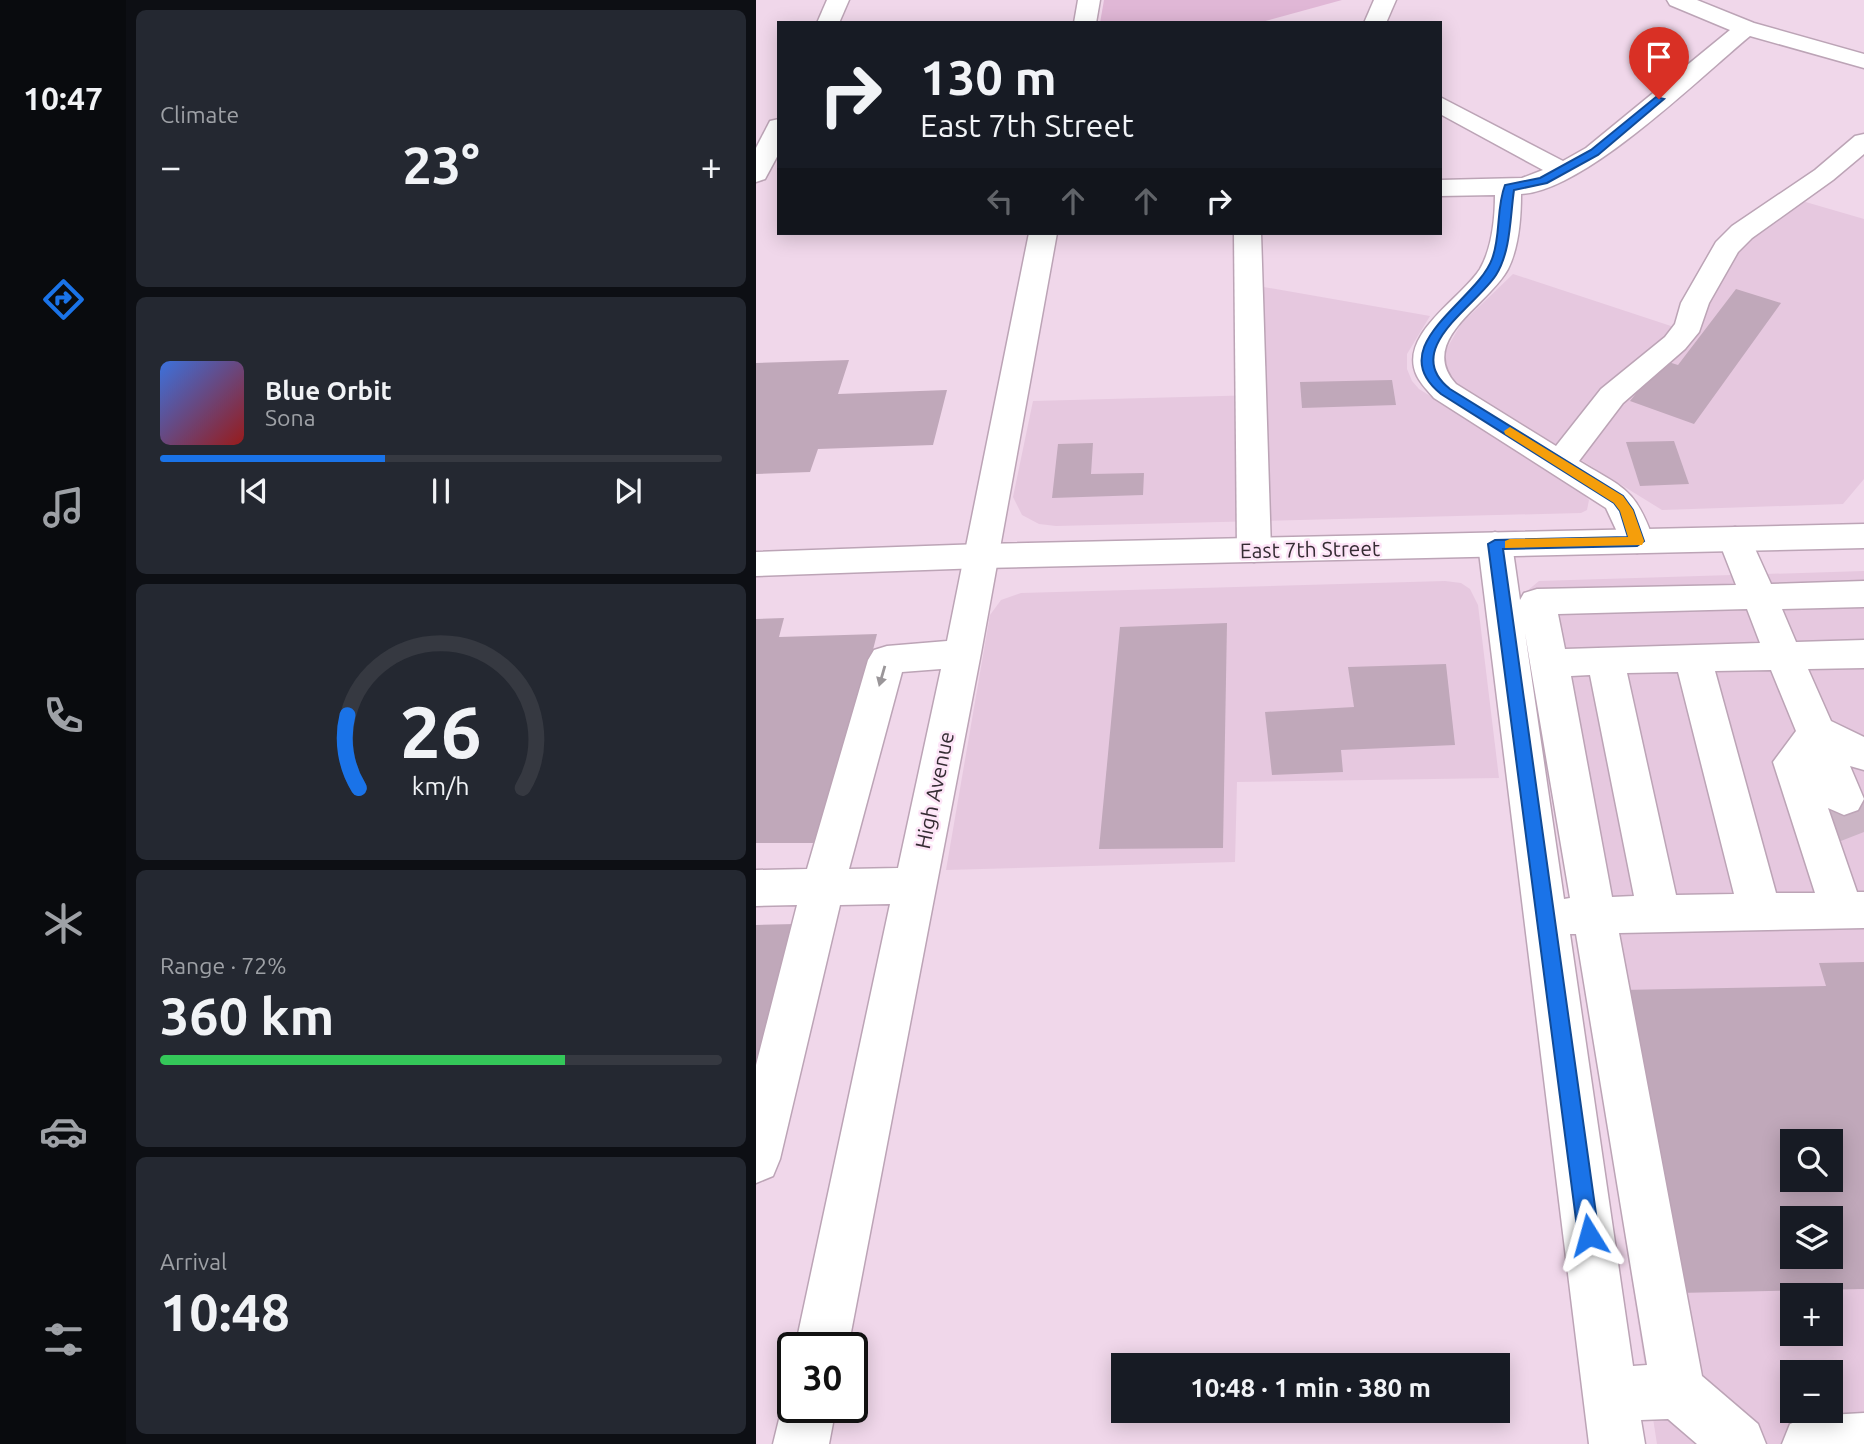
<!DOCTYPE html>
<meta charset="utf-8">
<style>
body{margin:0;font-family:Ubuntu,sans-serif;background:#242831;color:#f1f3f6;height:100vh;display:flex;flex-direction:column;font-size:26px;white-space:nowrap}
*{box-sizing:border-box;margin:0}
p{font-size:23px;color:#9ea1a6}
.icon{flex:none;width:38px;height:38px;fill:none;stroke:currentColor;stroke-width:2;stroke-linecap:round;stroke-linejoin:round}
.map{position:relative;flex:1;overflow:hidden}
.side{display:flex;flex-direction:column;gap:10px;padding:10px;background:#0d0f14;width:630px}
.side>*{flex:none}
.hud{position:absolute;left:21px;top:21px;width:665px;height:214px;border-radius:0px;box-shadow:0 4px 18px #0003;background:#171b24;color:#f1f3f6;overflow:hidden}
.controls{position:absolute;left:1024px;top:1129px;display:grid;gap:14px}
.controls a{display:grid;place-items:center;width:63px;height:63px;border-radius:0px;background:#171b24;box-shadow:0 4px 18px #0003;font-size:35px}
.speed{position:absolute;left:21px;top:1332px;display:flex;gap:14px;font-size:35px;font-weight:700;text-align:center}
.speed>*{display:grid;place-content:center;width:91px;height:91px;border-radius:50%;background:#171b24;box-shadow:0 4px 18px #0003;line-height:1}
.speed .limit{border:4px solid #111;border-radius:10px;background:#fff;color:#111}
.pin{position:absolute;display:grid;place-items:center;width:60px;height:60px;color:#fff;margin:-72px -30px;border-radius:50% 50% 50% 0;rotate:-45deg;box-shadow:0 0 7px #0007}
.pin .icon{rotate:45deg}
.me{position:absolute;width:77px;margin:-38px;rotate:352deg;stroke-linejoin:round;filter:drop-shadow(0 0 5px #0008)}
.turn{display:flex;align-items:center;gap:24px;height:147px;padding:0 28px;font-size:32px}
.turn .icon{width:91px;height:91px;stroke-width:2.5}
.turn b{display:block;font-size:49px;line-height:60px}
.lanes{display:flex;align-items:center;height:66px;padding:0 28px;background:#0003;justify-content:center;gap:35px;direction:ltr}
.lanes .off{opacity:.35}
.big{font-size:52px;font-weight:600;line-height:1.1}
.side .card{flex:1;display:flex;flex-direction:column;justify-content:center;gap:10px;min-width:0;padding:0 24px;border-radius:10px;background:#242831}
.side .dial{align-items:center;gap:0}
.dial svg{height:182px;overflow:visible;fill:none;stroke:#363941;stroke-width:7;stroke-linecap:round;text-anchor:middle}
.dial text{fill:#f1f3f6;stroke:none}
.song{display:flex;align-items:center;gap:21px}
.cover{width:84px;height:84px;border-radius:10px;background:linear-gradient(135deg,hsl(220 70% 55%),hsl(0 70% 35%))}
.played{height:7px;border-radius:4px;background:linear-gradient(90deg,#1a73e8 40%,#363941 40%)}
.keys{display:flex;justify-content:space-around;direction:ltr}
.heat{display:flex;justify-content:space-between;align-items:center;font-size:38px;direction:ltr}
.charge{height:10px;border-radius:5px;background:linear-gradient(90deg,#34c759 72%,#363941 0)}
.trip{position:absolute;left:355px;top:1353px;width:399px;height:70px;border-radius:0px;background:#171b24;box-shadow:0 4px 18px #0003;font-weight:600;line-height:70px;text-align:center}
main{display:flex;flex:1;min-height:0}
.tab-bar{display:flex;flex-direction:column;width:126px;justify-content:space-around;align-items:center;background:#090b0e;color:#9ea1a6}
.tab-bar .icon{width:49px;height:49px}
.tab-bar .current{color:#1a73e8}
.tab-bar b{font-size:32px;color:#f1f3f6}
.map>svg:first-child{display:block}
</style>
<main>
<nav class="tab-bar">
<b>10:47</b>
<svg class="icon current" aria-label="directions" viewBox="0 0 24 24"><path d="M12 3l9 9-9 9-9-9zM9 14v-3h6M13 9l2 2-2 2"/></svg>
<svg class="icon" aria-label="music" viewBox="0 0 24 24"><path d="M9 18V5l10-2v13"/><circle cx="6" cy="18" r="3"/><circle cx="16" cy="16" r="3"/></svg>
<svg class="icon" aria-label="phone" viewBox="0 0 24 24"><path d="M5 4h4l2 5-3 2q2 4 5 5l2-3 5 2v4C11 20 4 13 5 4z"/></svg>
<svg class="icon" aria-label="climate" viewBox="0 0 24 24"><path d="M12 3v18M4 7l16 10M4 17L20 7"/></svg>
<svg class="icon" aria-label="car" viewBox="0 0 24 24"><path d="M5 17H2v-5l4-1 3-4h7l3 4 3 1v5h-3M9 17h6M6 11h13"/><circle cx="7" cy="17" r="2"/><circle cx="17" cy="17" r="2"/></svg>
<svg class="icon" aria-label="filters" viewBox="0 0 24 24"><path d="M4 7h16M4 17h16"/><circle cx="9" cy="7" r="2"/><circle cx="15" cy="17" r="2"/></svg>
</nav>
<section class="side">
<div class="card"><p>Climate</p>
<div class="heat"><a>−</a><b class="big">23°</b><a>+</a></div>
</div>
<div class="card">
<div class="song"><i class="cover"></i><div><b>Blue Orbit</b><p>Sona</p></div></div>
<div class="played"></div>
<div class="keys"><svg class="icon" aria-label="previous" viewBox="0 0 24 24"><path d="M18 5L8 12l10 7zM5 5v14"/></svg><svg class="icon" aria-label="pause" viewBox="0 0 24 24"><path d="M8 5v14M16 5v14"/></svg><svg class="icon" aria-label="next" viewBox="0 0 24 24"><path d="M6 5l10 7-10 7zM19 5v14"/></svg></div>
</div>
<div class="card dial"><svg viewBox="0 0 100 80">
<path d="M14 69A42 42 0 1 1 86 69"/>
<path d="M14 69A42 42 0 0 1 9 37" stroke="#1a73e8"/>
<text x="50" y="56" font-size="32" font-weight="700">26</text>
<text x="50" y="72" font-size="11">km/h</text>
</svg></div>
<div class="card"><p>Range · 72%</p><b class="big">360 km</b><div class="charge"></div></div>
<div class="card"><p>Arrival</p><b class="big">10:48</b></div>
</section>
<div class="map">
<svg width="1108" height="1444" viewBox="0 0 1108 1444">
<rect width="100%" height="100%" fill="#f0d7ea"/>
<g fill="#e6c8df" fill-rule="evenodd">
<path d="M1029,196L1108,219V479L1087,504L906,510L689,376L687,355L705,324L757,274L921,328Z"/>
<path d="M502,286L674,316L651,354V369L656,381L663,389L823,489L833,500L831,510L825,513L300,526L283,524L266,515L257,497L277,401L503,395Z"/>
<path d="M1108,571V1444H901L770,601L771,591L783,581ZM1036,1141H1074V1180H1036ZM1036,1218H1074V1256H1036ZM1036,1295H1074V1334H1036ZM1036,1372H1074V1410H1036Z"/>
<path d="M689,581L705,583L714,589L722,605L743,778L481,782L479,862L190,870L234,615L245,600L265,593Z"/>
</g>
<path fill="#e0b7d6" d="M348,0H586L502,23H344Z"/>
<g fill="#c0a8ba" fill-rule="evenodd">
<path d="M980,289L1025,303L938,424L874,401L906,360L922,365Z"/>
<path d="M93,360L82,394L191,390L177,445L62,449L54,472L0,474V363Z"/>
<path d="M636,380L640,405L546,408L544,382Z"/>
<path d="M918,441L933,484L884,486L870,442Z"/>
<path d="M337,443L335,474L388,473L387,495L296,498L302,444Z"/>
<path d="M28,618L23,637L121,634L68,843H0V619Z"/>
<path d="M471,623L467,848L343,849L364,627Z"/>
<path d="M690,664L699,745L585,750L587,772L516,775L509,712L598,707L592,667Z"/>
<path d="M39,924L0,1071V925Z"/>
<path d="M1108,962V1289L922,1293L865,990L1070,986L1063,963ZM1036,1141H1074V1180H1036ZM1036,1218H1074V1256H1036Z"/>
</g>
<g fill="none" stroke-linecap="round" stroke-linejoin="round">
<path stroke="#cbb5c5" stroke-width="38" stroke-dasharray="38 19" stroke-linecap="butt" d="M1088,799L1108,850"/>
<defs>
<g id="minor">
<path d="M71,0H93L83,23H61Z"/>
<path d="M322,0H344L340,23H318Z"/>
<path d="M618,0H640L630,23H608Z"/>
<path d="M911,0H941L998,23L1108,54V68L994,36C943,78 829,191 765,194C765,218 763,247 752,269C733,305 660,340 700,384L800,446L845,389L909,337L919,324L925,303L960,242L976,226L1059,170L1099,136L1108,134V154L1077,180L996,238L982,252L953,303L943,332L929,349L867,403L823,461C869,489 879,488 898,541L893,549L881,553L869,549L850,508L678,398C672,391 665,384 661,376C641,335 705,299 724,269C736,248 739,218 739,195L684,196V180L766,178L787,170L684,114V97L807,161L830,148L974,30L914,5Z"/>
<path d="M23,119V153L9,179L0,182V148L14,121Z"/>
<path d="M273,233H301L225,653L92,1348H39L134,904L84,905L24,1159L17,1176L0,1183V1065L41,905L0,906V870L51,869L112,660L118,650L131,646L191,641ZM185,669L142,868L93,869L146,672Z"/>
<path d="M478,233H505L515,550L510,558L498,562L486,558L481,550Z"/>
<path d="M979,527L991,531L1015,584L1108,581V607L1026,609L1040,642L1108,640V668L1052,669L1075,721L1108,737V770L1094,766L1108,799L1102,810L1088,815L1072,808L1101,892H1108V928L863,933L946,1376L1002,1424L1010,1444H941L912,1419L885,1420L889,1444H833L722,544L727,536L739,532L751,536L756,544L764,600L768,593L781,589L980,585L962,539L967,531ZM991,609L1004,643L809,649L802,614ZM769,633L814,898L808,899ZM1015,670L1040,731L1017,762L1059,893H1020L959,671ZM922,672L978,894L920,895L871,673ZM834,675L878,896L856,897L815,676ZM814,934H820L891,1365L877,1366Z"/>
<path d="M37,1386V1407H80L73,1444H17L26,1407Z"/>
<path d="M1108,1413V1444H1026L1034,1424L1054,1416Z"/>
</g>
<path id="major" d="M1108,524V548L226,568L0,576V552L226,544Z"/>
</defs>
<use href="#minor" stroke="#bca4b6" stroke-width="3"/>
<use href="#major" stroke="#bca4b6" stroke-width="3"/>
<use href="#minor" fill="#fff" fill-rule="evenodd"/>
<use href="#major" fill="#fff" fill-rule="evenodd"/>
</g>
<defs><path id="oneway-solid" d="M-6-.8H1V-3.2L6.5 0L1 3.2V.8H-6Z" transform="scale(1.75)"/></defs>
<use fill="#9a9699" href="#oneway-solid" transform="translate(126 676) rotate(106)"/>
<path fill="#1a73e8" stroke="#114b97" stroke-width="2" d="M900,97L908,99L842,155L791,183L758,190C754,217 755,251 740,275C720,306 644,350 694,389L867,496L877,510L888,541L881,546L747,549L843,1235L840,1242L833,1245L825,1242L822,1235L732,544L739,540L872,537L864,511L858,503L685,394C625,346 721,301 736,259C745,236 740,208 749,185L784,178L835,150Z"/>
<path fill="#f59e0b" d="M754,427L867,496L877,510L888,541L886,545L749,548V541L754,539L872,537L864,511L858,503L749,434L748,431Z"/>
<g text-anchor="middle" dominant-baseline="central" stroke-width="5" stroke-linejoin="round" paint-order="stroke">
<g font-size="21" fill="#352c33" stroke="#fde4f7">
<text transform="translate(554 549) rotate(-1)">East 7th Street</text>
<text transform="translate(178 790) rotate(-78)">High Avenue</text>
</g>
</g>
</svg>
<div class="controls">
<a><svg class="icon" aria-label="search" viewBox="0 0 24 24"><circle cx="10" cy="10" r="6"/><path d="M15 15l6 6"/></svg></a>
<a><svg class="icon" aria-label="layers" viewBox="0 0 24 24"><path d="M12 4l9 5-9 5-9-5zM3 14l9 5 9-5"/></svg></a>
<a>+</a>
<a>−</a>
</div>
<div class="speed"><div class="limit">30</div></div>
<div class="pin" style="left:903px;top:99px;background:#d93025"><svg class="icon" aria-label="arrive" viewBox="0 0 24 24"><path d="M6 21V4h12l-3 4 3 4H6"/></svg></div>
<svg class="me" style="left:833px;top:1235px" viewBox="-20 -20 40 40"><path d="M0-17L14 15 0 8-14 15z" fill="#1a73e8" stroke="#fff" stroke-width="4"/></svg>
<div class="trip">10:48 · 1 min · 380 m</div>
<div class="hud">
<div class="turn"><svg class="icon" aria-label="right" viewBox="0 0 24 24"><path d="M7 20v-9h11M14 6l5 5-5 5"/></svg><div><b>130 m</b>East 7th Street</div></div>
<div class="lanes"><svg class="icon off" aria-label="left" viewBox="0 0 24 24"><path d="M17 20v-9H6M10 6l-5 5 5 5"/></svg><svg class="icon off" aria-label="ahead" viewBox="0 0 24 24"><path d="M12 20V5M6 11l6-6 6 6"/></svg><svg class="icon off" aria-label="ahead" viewBox="0 0 24 24"><path d="M12 20V5M6 11l6-6 6 6"/></svg><svg class="icon" aria-label="right" viewBox="0 0 24 24"><path d="M7 20v-9h11M14 6l5 5-5 5"/></svg></div>
</div>
</div>
</main>
